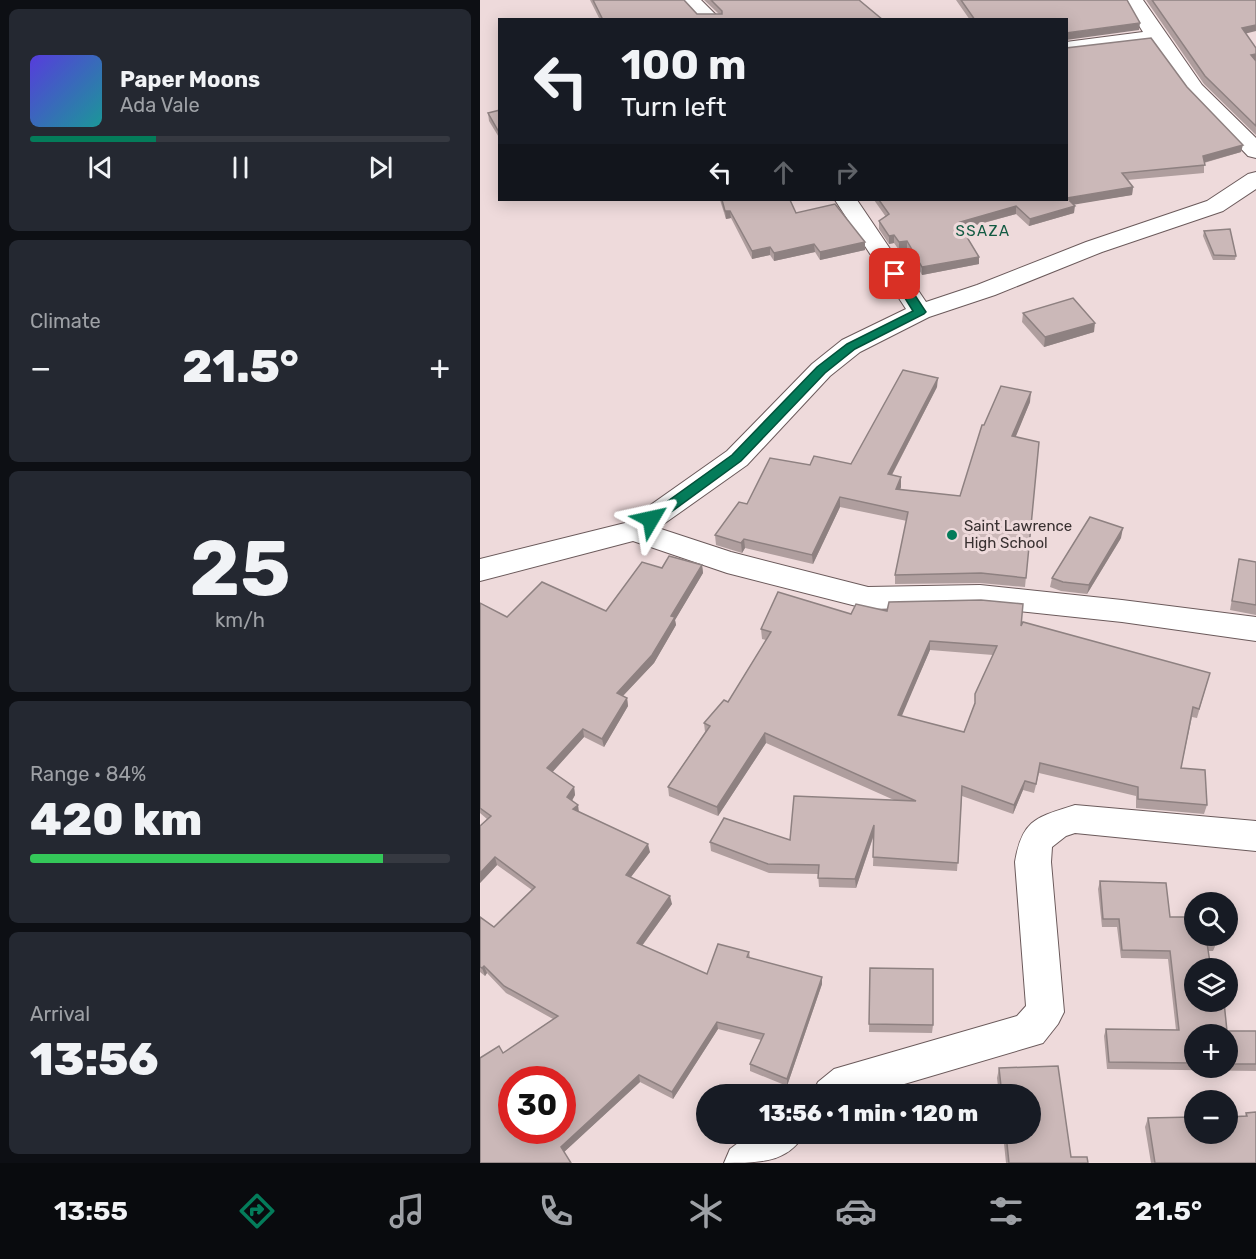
<!DOCTYPE html>
<meta charset="utf-8">
<style>
body{margin:0;font-family:Rubik,sans-serif;background:#242831;color:#f1f3f6;height:100vh;display:flex;flex-direction:column;font-size:22px;white-space:nowrap}
*{box-sizing:border-box;margin:0}
p{font-size:20px;color:#9ea1a6}
.icon{flex:none;width:33px;height:33px;fill:none;stroke:currentColor;stroke-width:2;stroke-linecap:round;stroke-linejoin:round}
.map{position:relative;flex:1;overflow:hidden}
.drawer{display:flex;flex-direction:column;gap:9px;padding:9px;background:#0d0f14;width:480px}
.drawer>*{flex:none}
.guide{position:absolute;left:18px;top:18px;width:570px;height:183px;border-radius:0px;box-shadow:0 3px 15px #0003;background:#171b24;color:#f1f3f6;overflow:hidden}
.controls{position:absolute;left:704px;top:892px;display:grid;gap:12px}
.controls a{display:grid;place-items:center;width:54px;height:54px;border-radius:50%;background:#171b24;box-shadow:0 3px 15px #0003;font-size:30px}
.speed{position:absolute;left:18px;top:1066px;display:flex;gap:12px;font-size:30px;font-weight:700;text-align:center}
.speed>*{display:grid;place-content:center;width:78px;height:78px;border-radius:50%;background:#171b24;box-shadow:0 3px 15px #0003;line-height:1}
.speed .limit{border:9px solid #d22;background:#fff;color:#111}
.pin{position:absolute;display:grid;place-items:center;width:51px;height:51px;color:#fff;margin:-26px;border-radius:12px;box-shadow:0 3px 9px #0006}
.me{position:absolute;width:66px;margin:-33px;rotate:54deg;stroke-linejoin:round;filter:drop-shadow(0 0 4px #0008)}
.turn{display:flex;align-items:center;gap:21px;height:126px;padding:0 24px;font-size:27px}
.turn .icon{width:78px;height:78px;stroke-width:2.5}
.turn b{display:block;font-size:42px;line-height:51px}
.lanes{display:flex;align-items:center;height:57px;padding:0 24px;background:#0003;justify-content:center;gap:30px;direction:ltr}
.lanes .off{opacity:.35}
.big{font-size:45px;font-weight:800;line-height:1.1}
.drawer .card{flex:1;display:flex;flex-direction:column;justify-content:center;gap:9px;min-width:0;padding:0 21px;border-radius:9px;background:#242831}
.drawer .dial{align-items:center;gap:0}
.dial b{font-size:78px;line-height:1}
.song{display:flex;align-items:center;gap:18px}
.cover{width:72px;height:72px;border-radius:9px;background:linear-gradient(135deg,hsl(250 70% 55%),hsl(180 70% 35%))}
.played{height:6px;border-radius:3px;background:linear-gradient(90deg,#047c5a 30%,#363941 30%)}
.keys{display:flex;justify-content:space-around;direction:ltr}
.heat{display:flex;justify-content:space-between;align-items:center;font-size:33px;direction:ltr}
.charge{height:9px;border-radius:4px;background:linear-gradient(90deg,#34c759 84%,#363941 0)}
.trip{position:absolute;left:216px;top:1084px;width:345px;height:60px;border-radius:30px;background:#171b24;box-shadow:0 3px 15px #0003;font-weight:800;line-height:60px;text-align:center}
.tab-bar{display:flex;height:96px;justify-content:space-around;align-items:center;background:#090b0e;color:#9ea1a6}
.tab-bar .icon{width:42px;height:42px}
.tab-bar .selected{color:#047c5a}
.tab-bar b{font-size:27px;color:#f1f3f6}
main{display:flex;flex:1;min-height:0}
.map>svg:first-child{display:block}
</style>
<main>
<section class="drawer">
<div class="card">
<div class="song"><i class="cover"></i><div><b>Paper Moons</b><p>Ada Vale</p></div></div>
<div class="played"></div>
<div class="keys"><svg class="icon" aria-label="previous" viewBox="0 0 24 24"><path d="M18 5L8 12l10 7zM5 5v14"/></svg><svg class="icon" aria-label="pause" viewBox="0 0 24 24"><path d="M8 5v14M16 5v14"/></svg><svg class="icon" aria-label="next" viewBox="0 0 24 24"><path d="M6 5l10 7-10 7zM19 5v14"/></svg></div>
</div>
<div class="card"><p>Climate</p>
<div class="heat"><a>−</a><b class="big">21.5°</b><a>+</a></div>
</div>
<div class="card dial"><b>25</b><p>km/h</p></div>
<div class="card"><p>Range · 84%</p><b class="big">420 km</b><div class="charge"></div></div>
<div class="card"><p>Arrival</p><b class="big">13:56</b></div>
</section>
<div class="map">
<svg width="776" height="1163" viewBox="0 0 776 1163">
<rect width="100%" height="100%" fill="#eedadb"/>
<g fill="none" stroke-linecap="round" stroke-linejoin="round">
<defs>
<g id="minor">
<path d="M200,0H221L241,20H219Z"/>
<path d="M643,0H663L722,85L776,138V158L768,156L708,93L671,43L586,54V42L663,32Z"/>
<path d="M776,172V189L743,211L622,252L515,295L449,317L380,352L350,376L267,465L178,528L251,552L388,587L500,585L642,600L776,617V641L642,622L500,607L388,609L247,573L153,541L0,581V559L145,523L247,451L332,364L362,340L426,309L355,200H377L446,302L497,285L606,242L727,201L768,174Z"/>
<path d="M595,805L776,821V851L595,833L586,836L572,847L571,862L584,1012L578,1024L563,1043L387,1095H332L338,1082L354,1069L537,1016L546,1006L535,862C542,819 557,817 595,805Z"/>
<path d="M270,1134H324C308,1163 278,1163 244,1163L250,1149Z"/>
</g>
</defs>
<use href="#minor" stroke="#6b5a5b" stroke-width="2"/>
<use href="#minor" fill="#fff" fill-rule="evenodd"/>
</g>
<g fill="#af9e9e" fill-rule="evenodd">
<path d="M110,0H204L217,14H239L224,0H379L403,20H120Z"/>
<path d="M476,0H647L659,30L586,20H490Z"/>
<path d="M666,0H776L766,34L776,48V135L724,84Z"/>
<path d="M707,87L761,152L724,163V173L647,180L653,187L652,195L593,204L594,213L549,226L536,214L486,228V235L499,257V264L442,275L427,248L419,250L414,243L409,244L399,229V221L406,217L394,200H586Z"/>
<path d="M20,110V139L9,121L8,113Z"/>
<path d="M240,200H310L316,213L385,250L340,260L335,252L294,261L290,255L272,259L251,218L246,219Z"/>
<path d="M724,231L756,256L755,260H733L723,236Z"/>
<path d="M543,313L614,332L564,347L542,322Z"/>
<path d="M457,387L412,475L421,487L420,490L480,496L504,425L550,402L535,437L559,442L545,587L500,583L415,584V575L427,521L360,507L333,564L265,548L262,553L236,545L235,535L267,504L330,465L371,464Z"/>
<path d="M641,538L607,594L581,591L570,587L572,578Z"/>
<path d="M759,559L776,562V615L750,610Z"/>
<path d="M222,565L223,573L195,620L196,625L174,663L143,696L147,698L148,706L124,747L104,737L72,772L94,787L95,795L92,801L99,812L170,852L151,877L192,904L162,946L227,974L269,952L270,958L342,984L307,1086L270,1071V1064L281,1040L238,1029L193,1099L160,1082L84,1152L23,1053L73,1019L26,993L7,973L5,976L0,972V917L14,927L52,890L17,865L0,883V826L7,819L0,813V603L27,617L126,611L182,568Z"/>
<path d="M407,611L541,626L730,673L717,718L712,717L701,768L727,805L724,814L656,808V796L559,773L554,793L543,790L533,814L482,796L477,871L393,866L394,835L376,888L339,887L338,874L289,873L231,851L230,842L310,840L414,800L286,743L238,816L189,796L188,787L225,732L224,723L248,702L286,640L282,639L281,629L371,614ZM450,650L513,655L484,732L421,716Z"/>
<path d="M620,881L690,917L736,944L733,951H728L714,969L747,1031H776V1071L627,1069L624,1036L626,1029L696,1030L688,959L641,958L637,927H622L618,889ZM714,1035H747V1068H714Z"/>
<path d="M390,968L453,1025L452,1033L389,1032Z"/>
<path d="M578,1066L591,1157H607L608,1163H526L523,1134H550V1095H519L517,1078L519,1068Z"/>
<path d="M766,1113L776,1163H671L665,1127L668,1118L765,1117Z"/>
</g>
<g fill="#8e8181">
<path d="M660,23L659,30L586,40V33Z"/>
<path d="M776,25V31L760,35L762,28Z"/>
<path d="M776,54V61L771,55Z"/>
<path d="M763,145L761,152L722,163L723,156Z"/>
<path d="M653,187L652,195L586,206L587,198Z"/>
<path d="M536,206V214L480,229V222Z"/>
<path d="M595,206L594,213L549,226L550,219Z"/>
<path d="M245,211H250L251,218L246,219Z"/>
<path d="M414,235V243L409,244V236Z"/>
<path d="M427,241V248L419,250V242Z"/>
<path d="M385,242V250L340,260V252Z"/>
<path d="M334,244L335,252L294,261V253Z"/>
<path d="M290,247V255L272,259V251Z"/>
<path d="M499,257V264L442,275V267Z"/>
<path d="M615,323L614,332L564,347L565,337Z"/>
<path d="M458,378L457,387L407,484L408,474Z"/>
<path d="M551,392L550,402L532,446V436Z"/>
<path d="M421,477V487L416,499V489Z"/>
<path d="M360,497V507L333,564L332,555Z"/>
<path d="M643,528L641,538L607,594L609,585Z"/>
<path d="M264,539L265,548L262,553L261,543Z"/>
<path d="M222,565L223,573L195,620L196,625L174,663L138,701L137,693L191,616Z"/>
<path d="M450,641V650L418,725V715Z"/>
<path d="M147,698L148,706L124,747L122,739Z"/>
<path d="M103,729L104,737L69,776L67,768Z"/>
<path d="M285,733L286,743L238,816L237,807Z"/>
<path d="M545,781L543,790L533,814L534,805Z"/>
<path d="M94,787L95,795L89,805L87,797Z"/>
<path d="M98,805L99,812L93,809Z"/>
<path d="M394,825V834L376,888L375,879Z"/>
<path d="M168,844L170,852L147,882L146,875Z"/>
<path d="M15,857L17,865L0,883V873Z"/>
<path d="M190,896L192,904L158,951L157,943Z"/>
<path d="M4,966L7,973L5,976L2,968Z"/>
<path d="M342,977V984L307,1086V1079Z"/>
<path d="M237,1022L238,1029L193,1099L192,1092Z"/>
<path d="M159,1075L160,1082L83,1153L81,1147Z"/>
</g>
<g fill="#cbb8b8" stroke="#8e8181" stroke-width="1.5" fill-rule="evenodd">
<path d="M113,0H204L217,14H242V11L231,0H379L403,20H123Z"/>
<path d="M481,0H647L660,23L586,33V20H495Z"/>
<path d="M672,0H776V25L762,28L776,48V54L771,55L776,61V126L725,76Z"/>
<path d="M671,38L707,87L763,145L723,156L725,165L642,173L653,187L587,198L595,206L550,219L536,206L480,222L486,228L482,229L499,257L442,267L427,241L419,242L414,235L409,236L399,221L409,214L399,200H586V48Z"/>
<path d="M20,110V134L8,113Z"/>
<path d="M242,200H310L316,213L355,204L385,242L340,252L334,244L294,253L290,247L272,251L250,211H245Z"/>
<path d="M750,229L756,256L734,255L724,231Z"/>
<path d="M593,298L615,323L565,337L543,313Z"/>
<path d="M423,370L458,378L408,474L421,477L416,489L480,496L502,425H504L521,386L551,392L532,436L559,442L546,578L501,573L415,575L428,512L360,497L332,555L264,539L261,543L235,535L259,502L267,504L290,458L330,465L334,456L371,464Z"/>
<path d="M610,517L643,528L609,585L583,582L572,578Z"/>
<path d="M189,556L222,565L191,616L195,617L172,655L137,693L147,698L122,739L103,729L67,768L94,787L87,797L98,805L93,809L168,844L146,875L190,896L157,943L227,974L238,944L269,952L267,957L342,977L307,1079L270,1064L284,1034L237,1022L192,1092L159,1075L81,1147L91,1163H0V1058L19,1046L23,1053L78,1016L24,986L4,966L2,968L0,967V917L14,927L55,887L15,857L0,873V826L11,816L0,808V603L27,617L62,582L126,611L162,562L182,568ZM32,1080H82V1131H32Z"/>
<path d="M759,559L776,562V605L752,601Z"/>
<path d="M298,592L371,614L376,604L407,611L409,602L501,600L543,604L541,626L543,622L730,673L719,709L713,707L701,768L725,770L727,805L658,799V787L560,763L556,784L545,781L534,805L482,786L478,863L393,857L394,825L375,879L338,878L339,865L288,864L230,842L244,818L310,840L314,796L436,801L285,733L237,807L188,787L230,726L224,723L244,700L248,702L291,632L281,629ZM450,641L517,646L495,694V703L484,732L418,715Z"/>
<path d="M620,881L686,883L690,917H714V936H735L736,944L727,943L731,969H714V1002H744L747,1031H776V1064H747V1035H714V1063L629,1062L626,1029L699,1030L690,951L642,950L639,919H623Z"/>
<path d="M390,968L453,969V1025L389,1024Z"/>
<path d="M578,1066L591,1157H607L608,1163H529L526,1134H550V1095H522L519,1068Z"/>
<path d="M776,1112V1163H675L668,1118L714,1117V1134H747V1117L767,1116L766,1113Z"/>
</g>
<path fill="#047c5a" stroke="#03513a" stroke-width="1.5" d="M415,271L421,274L446,312L444,314L375,349L345,373L261,461L176,523H167L165,519L167,516L252,455L337,367L367,344L433,311L410,274Z"/>
<circle fill="#047c5a" stroke="#eedadb" stroke-width="2" cx="472" cy="535" r="6"/>
<g text-anchor="middle" dominant-baseline="central" stroke-width="6" stroke-linejoin="round" paint-order="stroke">
<g font-size="15" letter-spacing="1.5" fill="#125a42" stroke="#eedadb">
<text x="503" y="231">SSAZA</text>
</g>
<g font-size="15" fill="#383030" stroke="#eedadb" text-anchor="start">
<text x="484" y="526">Saint Lawrence<tspan x="484" dy="17">High School</tspan></text>
</g>
</g>
</svg>
<div class="controls">
<a><svg class="icon" aria-label="search" viewBox="0 0 24 24"><circle cx="10" cy="10" r="6"/><path d="M15 15l6 6"/></svg></a>
<a><svg class="icon" aria-label="layers" viewBox="0 0 24 24"><path d="M12 4l9 5-9 5-9-5zM3 14l9 5 9-5"/></svg></a>
<a>+</a>
<a>−</a>
</div>
<div class="speed"><div class="limit">30</div></div>
<div class="pin" style="left:415px;top:274px;background:#d93025"><svg class="icon" aria-label="arrive" viewBox="0 0 24 24"><path d="M6 21V4h12l-3 4 3 4H6"/></svg></div>
<svg class="me" style="left:171px;top:519px" viewBox="-20 -20 40 40"><path d="M0-17L14 15 0 8-14 15z" fill="#047c5a" stroke="#fff" stroke-width="4"/></svg>
<div class="trip">13:56 · 1 min · 120 m</div>
<div class="guide">
<div class="turn"><svg class="icon" aria-label="left" viewBox="0 0 24 24"><path d="M17 20v-9H6M10 6l-5 5 5 5"/></svg><div><b>100 m</b>Turn left</div></div>
<div class="lanes"><svg class="icon" aria-label="left" viewBox="0 0 24 24"><path d="M17 20v-9H6M10 6l-5 5 5 5"/></svg><svg class="icon off" aria-label="ahead" viewBox="0 0 24 24"><path d="M12 20V5M6 11l6-6 6 6"/></svg><svg class="icon off" aria-label="right" viewBox="0 0 24 24"><path d="M7 20v-9h11M14 6l5 5-5 5"/></svg></div>
</div>
</div>
</main>
<nav class="tab-bar">
<b>13:55</b>
<svg class="icon selected" aria-label="directions" viewBox="0 0 24 24"><path d="M12 3l9 9-9 9-9-9zM9 14v-3h6M13 9l2 2-2 2"/></svg>
<svg class="icon" aria-label="music" viewBox="0 0 24 24"><path d="M9 18V5l10-2v13"/><circle cx="6" cy="18" r="3"/><circle cx="16" cy="16" r="3"/></svg>
<svg class="icon" aria-label="phone" viewBox="0 0 24 24"><path d="M5 4h4l2 5-3 2q2 4 5 5l2-3 5 2v4C11 20 4 13 5 4z"/></svg>
<svg class="icon" aria-label="climate" viewBox="0 0 24 24"><path d="M12 3v18M4 7l16 10M4 17L20 7"/></svg>
<svg class="icon" aria-label="car" viewBox="0 0 24 24"><path d="M5 17H2v-5l4-1 3-4h7l3 4 3 1v5h-3M9 17h6M6 11h13"/><circle cx="7" cy="17" r="2"/><circle cx="17" cy="17" r="2"/></svg>
<svg class="icon" aria-label="filters" viewBox="0 0 24 24"><path d="M4 7h16M4 17h16"/><circle cx="9" cy="7" r="2"/><circle cx="15" cy="17" r="2"/></svg>
<b>21.5°</b>
</nav>
